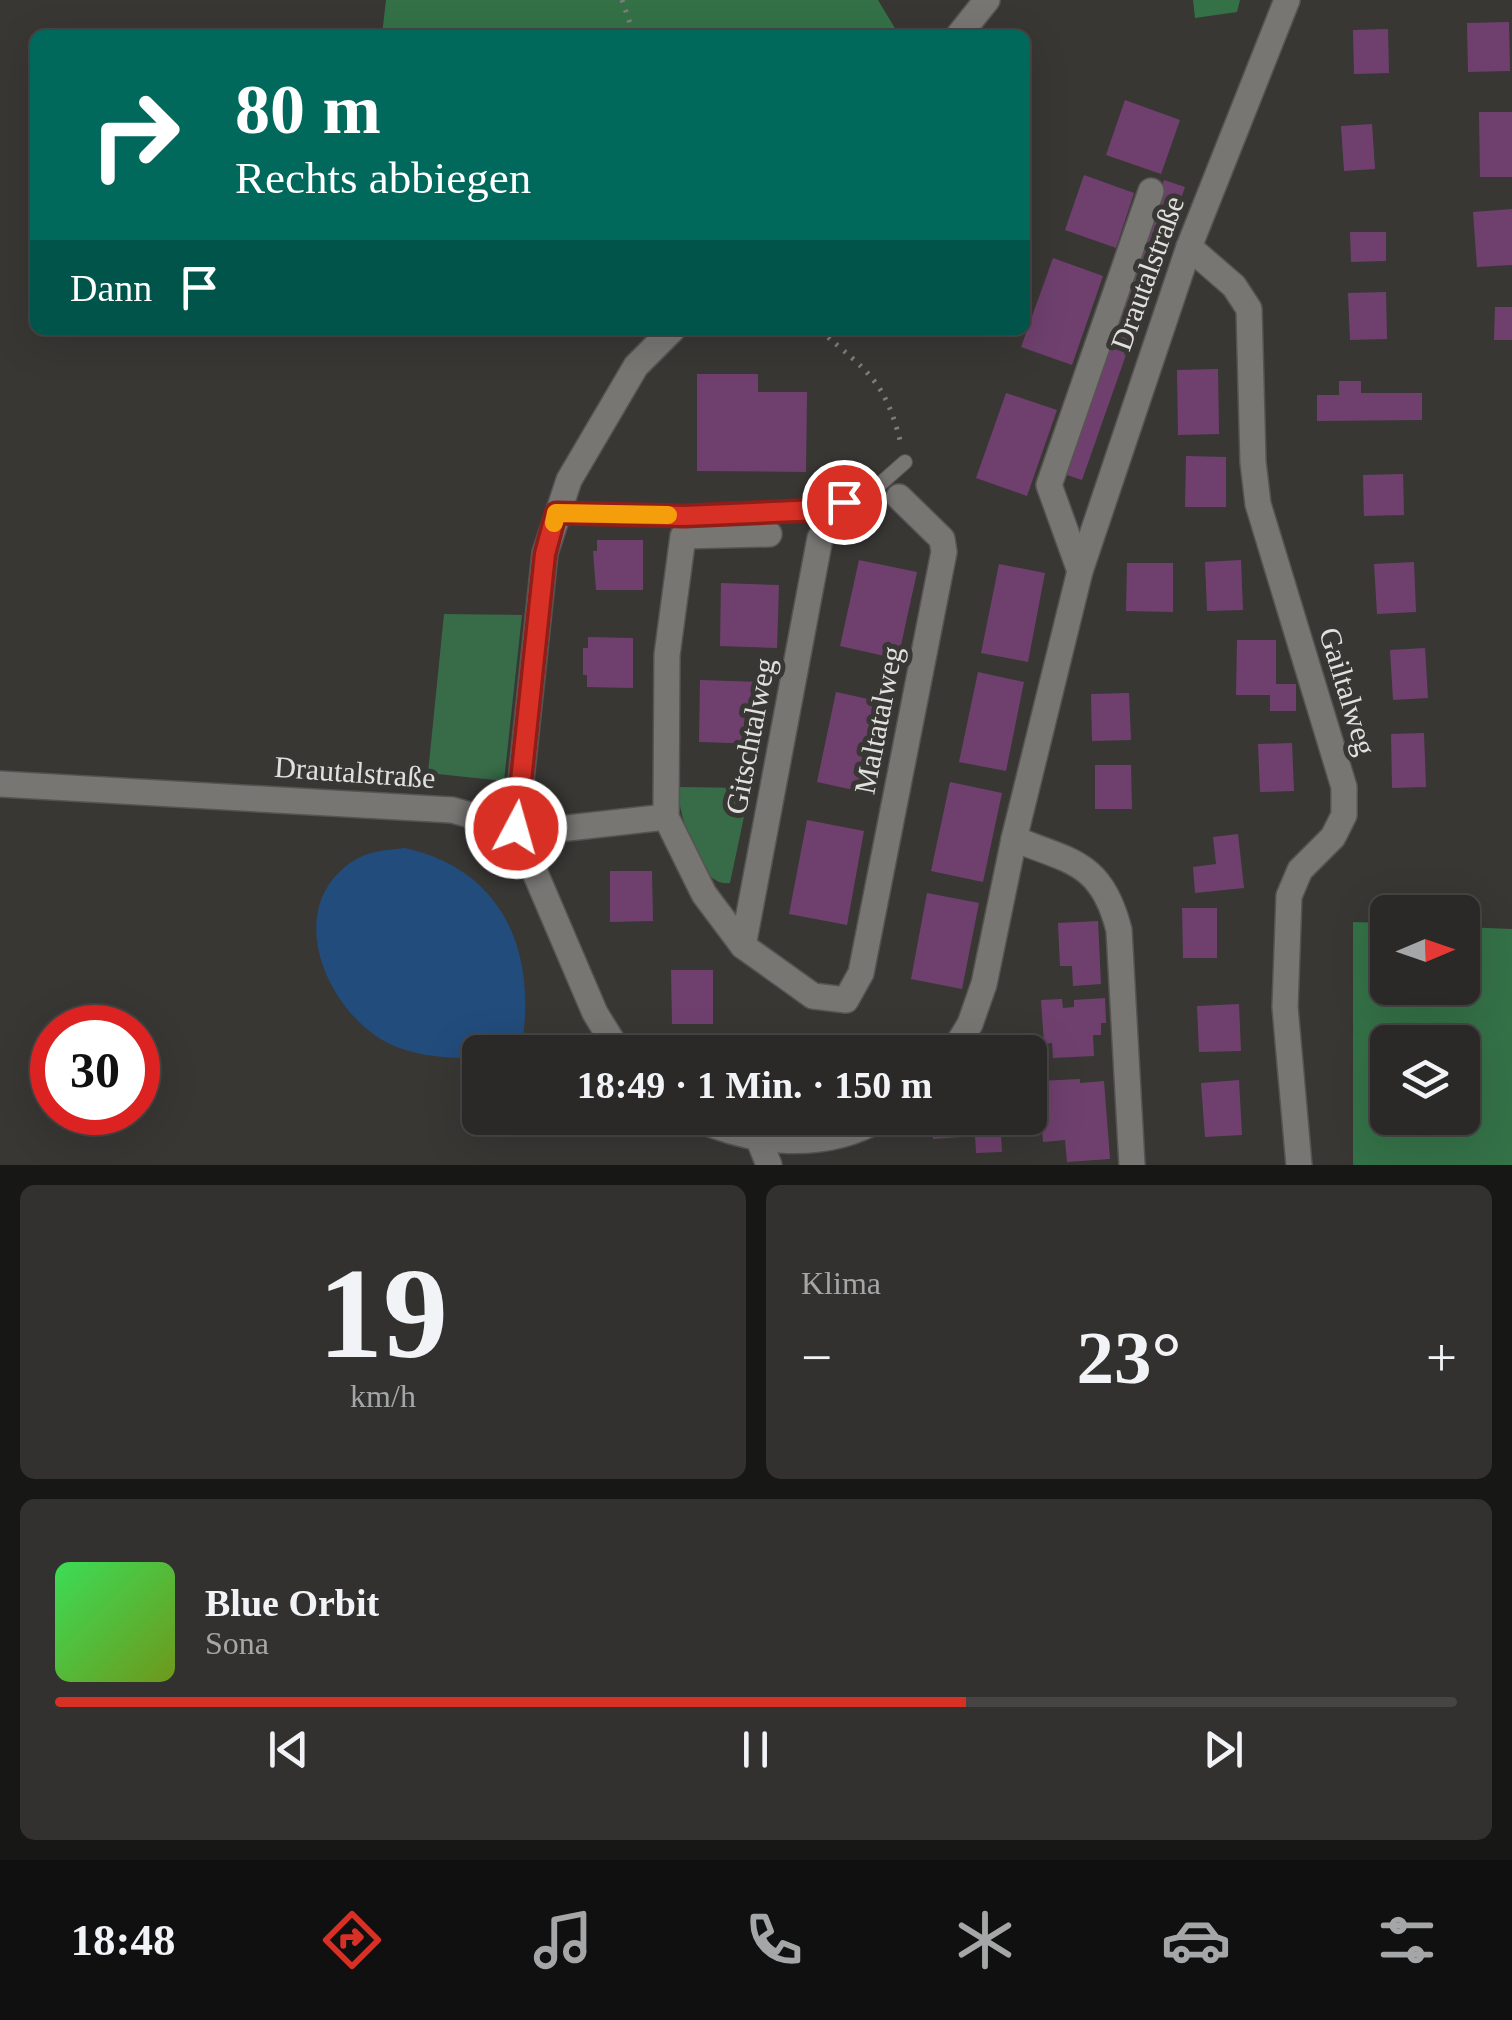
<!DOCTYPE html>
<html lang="de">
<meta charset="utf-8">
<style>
body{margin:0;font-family:"Times New Roman",serif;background:#32312f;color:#f1f3f6;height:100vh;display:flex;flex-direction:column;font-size:38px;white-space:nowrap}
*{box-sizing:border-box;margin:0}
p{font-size:32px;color:#a5a6a7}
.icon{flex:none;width:55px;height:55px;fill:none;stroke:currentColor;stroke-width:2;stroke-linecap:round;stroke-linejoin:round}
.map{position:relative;height:1165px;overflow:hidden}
.drawer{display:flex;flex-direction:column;gap:20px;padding:20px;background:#171715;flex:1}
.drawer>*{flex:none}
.guide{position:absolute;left:30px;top:30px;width:1000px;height:305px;border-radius:15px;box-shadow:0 10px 40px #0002,0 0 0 2px #464544;background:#00695c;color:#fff;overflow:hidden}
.needle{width:65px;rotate:88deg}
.buttons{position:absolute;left:1370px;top:895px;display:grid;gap:20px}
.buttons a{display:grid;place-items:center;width:110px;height:110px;border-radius:15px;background:#2a2927;box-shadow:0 10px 40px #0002,0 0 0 2px #464544;font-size:50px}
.speed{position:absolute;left:30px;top:1005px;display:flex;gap:20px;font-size:50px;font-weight:700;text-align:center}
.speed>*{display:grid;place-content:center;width:130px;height:130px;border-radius:50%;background:#2a2927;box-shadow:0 10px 40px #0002,0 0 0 2px #464544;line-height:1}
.speed .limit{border:15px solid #d22;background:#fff;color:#111}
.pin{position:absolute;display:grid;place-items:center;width:85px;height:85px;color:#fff;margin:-42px;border:5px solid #fff;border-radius:50%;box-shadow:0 2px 10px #0007}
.me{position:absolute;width:110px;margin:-55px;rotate:6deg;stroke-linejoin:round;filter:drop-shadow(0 0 8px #0008)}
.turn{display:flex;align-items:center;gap:35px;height:210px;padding:0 40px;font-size:45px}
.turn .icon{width:130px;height:130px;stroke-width:2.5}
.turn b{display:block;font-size:70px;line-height:85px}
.then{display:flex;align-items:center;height:95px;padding:0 40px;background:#0003;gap:20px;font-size:38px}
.big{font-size:75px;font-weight:800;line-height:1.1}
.drawer .tile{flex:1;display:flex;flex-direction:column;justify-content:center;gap:15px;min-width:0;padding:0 35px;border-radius:15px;background:#32312f}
.drawer .dial{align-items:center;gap:0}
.dial b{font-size:130px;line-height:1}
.song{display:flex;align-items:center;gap:30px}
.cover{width:120px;height:120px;border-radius:15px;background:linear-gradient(135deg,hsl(130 70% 55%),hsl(80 70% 35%))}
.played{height:10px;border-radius:5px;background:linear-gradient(90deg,#d93025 65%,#464544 65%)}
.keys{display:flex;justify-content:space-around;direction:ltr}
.heat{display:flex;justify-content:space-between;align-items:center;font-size:55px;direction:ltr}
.drawer .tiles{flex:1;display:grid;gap:20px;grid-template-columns:1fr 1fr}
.tile:last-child{grid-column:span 2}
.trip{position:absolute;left:462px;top:1035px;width:585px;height:100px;border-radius:15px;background:#2a2927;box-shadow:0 10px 40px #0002,0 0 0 2px #464544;font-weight:800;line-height:100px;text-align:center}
.tab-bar{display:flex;height:160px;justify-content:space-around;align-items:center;background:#111010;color:#a5a6a7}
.tab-bar .icon{width:70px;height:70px}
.tab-bar .on{color:#d93025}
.tab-bar b{font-size:45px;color:#f1f3f6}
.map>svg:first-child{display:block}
</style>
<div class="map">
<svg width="1512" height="1165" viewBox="0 0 1512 1165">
<rect width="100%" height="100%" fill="#383734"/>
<g fill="#386b47">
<path d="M444,614L522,615L504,781L428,773Z"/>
<path d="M676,787L750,788L730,883C696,888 681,812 676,787Z"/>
</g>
<g fill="#347147" fill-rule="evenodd">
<path d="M386,0H878L899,35H382Z"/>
<path d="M1193,0H1240L1237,12L1195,18Z"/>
<path d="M1353,922L1387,923L1388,988H1462L1463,927L1512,929V1165H1353ZM1388,1042H1462V1118H1388Z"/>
</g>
<path fill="#224c7c" d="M405,848C500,869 535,946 523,1038L506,1052H480V1058C446,1059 405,1056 376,1036C321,998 286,905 353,861C368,851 387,850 405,848Z"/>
<g fill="#6f406e">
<path d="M1509,22L1510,71L1468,72L1467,23Z"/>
<path d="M1388,29L1389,73L1354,74L1353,30Z"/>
<path d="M1125,100L1180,120L1161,174L1106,155Z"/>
<path d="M1479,112H1512V177H1480Z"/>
<path d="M1372,124L1375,169L1344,171L1341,126Z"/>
<path d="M1084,175L1134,193L1116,248L1065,230Z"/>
<path d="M1164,180L1185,187L1082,480L1061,473Z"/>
<path d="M1512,209V265L1477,267L1473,212Z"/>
<path d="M1350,232H1386V261L1351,262Z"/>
<path d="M1053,258L1103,276L1072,365L1021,347Z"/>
<path d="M1386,292L1387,339L1350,340L1348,293Z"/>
<path d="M1495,307H1512V340H1494Z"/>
<path d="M1218,369L1219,434L1178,435L1177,370Z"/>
<path d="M697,374H758V392H807L806,472L697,471Z"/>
<path d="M1339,381H1361V393H1422V420L1317,421V395H1339Z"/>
<path d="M1006,393L1057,410L1027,496L976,478Z"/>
<path d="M1186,456L1226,457V507H1185Z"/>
<path d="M1403,474L1404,515L1364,516L1363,475Z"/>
<path d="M597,540H643V590H596L593,551H597Z"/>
<path d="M859,560L917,572L898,659L840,646Z"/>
<path d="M1241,560L1243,610L1207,611L1205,562Z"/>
<path d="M1414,562L1416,612L1377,614L1374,564Z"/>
<path d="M1127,563H1173V612L1126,611Z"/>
<path d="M999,564L1045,573L1028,662L981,653Z"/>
<path d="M721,583L779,585L777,648L720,646Z"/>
<path d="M588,637L633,638V688L587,687V675H583V648H588Z"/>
<path d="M1237,640H1276V684H1296V711H1270V695H1236Z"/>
<path d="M1425,648L1428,698L1393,700L1390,650Z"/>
<path d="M978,672L1024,682L1006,771L959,762Z"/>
<path d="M700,680L761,682L760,744L699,742Z"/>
<path d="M836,692L891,704L872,794L817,782Z"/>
<path d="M1129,693L1131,740L1092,741L1091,694Z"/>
<path d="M1424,733L1426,787L1392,788L1391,734Z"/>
<path d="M1292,743L1294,791L1260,792L1258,744Z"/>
<path d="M1095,765H1131L1132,809H1095Z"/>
<path d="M950,782L1002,793L983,882L931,871Z"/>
<path d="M807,820L864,831L847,925L789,914Z"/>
<path d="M1238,834L1244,888L1195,893L1193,867L1216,864L1213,837Z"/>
<path d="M610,871H652L653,921L610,922Z"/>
<path d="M927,893L979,903L962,989L911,979Z"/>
<path d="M1182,908H1217V958H1183Z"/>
<path d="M1098,921L1101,984L1073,986L1072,966H1060L1058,923Z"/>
<path d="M671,970H713V1024H672Z"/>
<path d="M1105,998L1106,1023H1101V1035H1093L1094,1056L1053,1058L1052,1043L1044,1044L1041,1000L1062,999L1063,1008L1074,1007V1000Z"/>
<path d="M1239,1004L1241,1051L1199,1052L1197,1006Z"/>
<path d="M801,1035V1052H760V1036Z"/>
<path d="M1080,1079V1083L1104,1081L1110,1159L1067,1162L1065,1140L1043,1142L1038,1081Z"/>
<path d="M1239,1080L1242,1135L1205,1137L1201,1083Z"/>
<path d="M932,1118H960L961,1137L933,1139Z"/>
<path d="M974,1118H1000L1002,1152L976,1153Z"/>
</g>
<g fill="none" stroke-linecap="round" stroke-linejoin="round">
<defs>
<path id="lane" d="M557,513L685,515L819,510L870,493L905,462"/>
<g id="street">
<path d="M959,35L987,0"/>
<path d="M1189,247L1234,286L1249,309L1253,462L1258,504L1344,787V815L1333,837L1300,870L1289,896L1285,1007L1299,1165"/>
<path d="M769,534L683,536L667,655L666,817L704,894L743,946L813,996L846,1000L861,973L944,552L942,539L899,497"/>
<path d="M1080,571L1049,485L1151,191"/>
<path d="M0,784L452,810L516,828L541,831L666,817"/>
<path d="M1014,839C1073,862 1102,863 1119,930L1132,1165"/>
<path d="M743,946L820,538"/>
<path d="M619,1052L595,1013L516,828L545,553L569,480L636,366L672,330"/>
<path d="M953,1052L970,1024L984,984L1014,839L1080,571L1189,247L1287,0"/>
<path d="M696,1118C753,1144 824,1152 881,1118"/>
<path d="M759,1140L769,1165"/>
</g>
</defs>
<use href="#lane" stroke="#555452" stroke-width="16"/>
<use href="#street" stroke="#555452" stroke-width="28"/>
<g stroke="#7c7c79" stroke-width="5" stroke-dasharray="2.5 8" stroke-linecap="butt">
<path d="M622,0L634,35"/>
<path d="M820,330C867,372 885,379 901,444"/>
</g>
<use href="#lane" stroke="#777673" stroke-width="14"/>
<use href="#street" stroke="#777673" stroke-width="25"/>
</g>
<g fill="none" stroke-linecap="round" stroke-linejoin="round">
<defs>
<path id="route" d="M516,828L545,554L556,513L685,516L819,510L844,502"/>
</defs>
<use href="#route" stroke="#8d1f18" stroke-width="25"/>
<use href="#route" stroke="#d93025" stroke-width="18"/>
<path stroke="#f59e0b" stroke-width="18" d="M554,523L556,513L668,515"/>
</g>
<g text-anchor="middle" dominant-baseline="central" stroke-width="10" stroke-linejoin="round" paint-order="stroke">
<g font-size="30" fill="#e0e0de" stroke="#383734">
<text transform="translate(1147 273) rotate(-70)">Drautalstraße</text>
<text transform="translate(1348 691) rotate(73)">Gailtalweg</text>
<text transform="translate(878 720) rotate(-79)">Maltatalweg</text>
<text transform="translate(750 736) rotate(-79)">Gitschtalweg</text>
<text transform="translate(355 772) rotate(4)">Drautalstraße</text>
</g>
</g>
</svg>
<div class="buttons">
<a><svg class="needle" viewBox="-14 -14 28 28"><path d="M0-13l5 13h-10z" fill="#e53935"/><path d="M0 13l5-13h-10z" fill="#a5a6a7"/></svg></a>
<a><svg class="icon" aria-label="layers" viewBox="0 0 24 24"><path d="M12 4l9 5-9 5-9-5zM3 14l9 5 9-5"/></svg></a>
</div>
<div class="speed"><div class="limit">30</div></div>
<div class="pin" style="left:844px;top:502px;background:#d93025"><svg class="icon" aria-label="arrive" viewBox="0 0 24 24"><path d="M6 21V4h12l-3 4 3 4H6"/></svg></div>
<svg class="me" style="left:516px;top:828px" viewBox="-20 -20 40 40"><circle r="17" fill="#d93025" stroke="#fff" stroke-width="3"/><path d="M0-11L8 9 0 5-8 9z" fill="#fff"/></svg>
<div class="trip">18:49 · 1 Min. · 150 m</div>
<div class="guide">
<div class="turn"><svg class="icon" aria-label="right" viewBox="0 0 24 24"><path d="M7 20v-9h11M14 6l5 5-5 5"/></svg><div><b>80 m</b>Rechts abbiegen</div></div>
<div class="then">Dann<svg class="icon" aria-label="arrive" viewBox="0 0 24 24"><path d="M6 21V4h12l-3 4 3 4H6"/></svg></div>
</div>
</div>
<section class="drawer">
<div class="tiles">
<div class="tile dial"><b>19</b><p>km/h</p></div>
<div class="tile"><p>Klima</p>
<div class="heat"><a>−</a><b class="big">23°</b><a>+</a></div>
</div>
<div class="tile">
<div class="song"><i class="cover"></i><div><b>Blue Orbit</b><p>Sona</p></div></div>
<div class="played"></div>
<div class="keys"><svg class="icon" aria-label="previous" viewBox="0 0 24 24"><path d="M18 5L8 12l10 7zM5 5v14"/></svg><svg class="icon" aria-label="pause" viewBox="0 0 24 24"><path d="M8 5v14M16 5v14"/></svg><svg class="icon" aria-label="next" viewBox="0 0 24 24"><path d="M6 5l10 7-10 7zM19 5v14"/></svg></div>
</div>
</div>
</section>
<nav class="tab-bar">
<b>18:48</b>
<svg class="icon on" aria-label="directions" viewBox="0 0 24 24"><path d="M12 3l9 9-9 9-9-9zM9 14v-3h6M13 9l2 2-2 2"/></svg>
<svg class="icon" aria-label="music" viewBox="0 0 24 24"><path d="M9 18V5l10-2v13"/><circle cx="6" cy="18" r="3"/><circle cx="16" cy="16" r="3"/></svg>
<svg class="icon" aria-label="phone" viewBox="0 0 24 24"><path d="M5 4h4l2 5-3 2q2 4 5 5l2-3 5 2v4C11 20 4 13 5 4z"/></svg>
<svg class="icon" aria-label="climate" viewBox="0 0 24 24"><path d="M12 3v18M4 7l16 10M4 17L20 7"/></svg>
<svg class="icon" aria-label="car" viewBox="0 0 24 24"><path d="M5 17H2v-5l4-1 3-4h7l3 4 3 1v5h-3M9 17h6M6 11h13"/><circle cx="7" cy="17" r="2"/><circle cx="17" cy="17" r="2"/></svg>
<svg class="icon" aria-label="filters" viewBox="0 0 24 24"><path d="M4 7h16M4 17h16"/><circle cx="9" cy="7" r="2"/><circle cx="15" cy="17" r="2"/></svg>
</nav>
